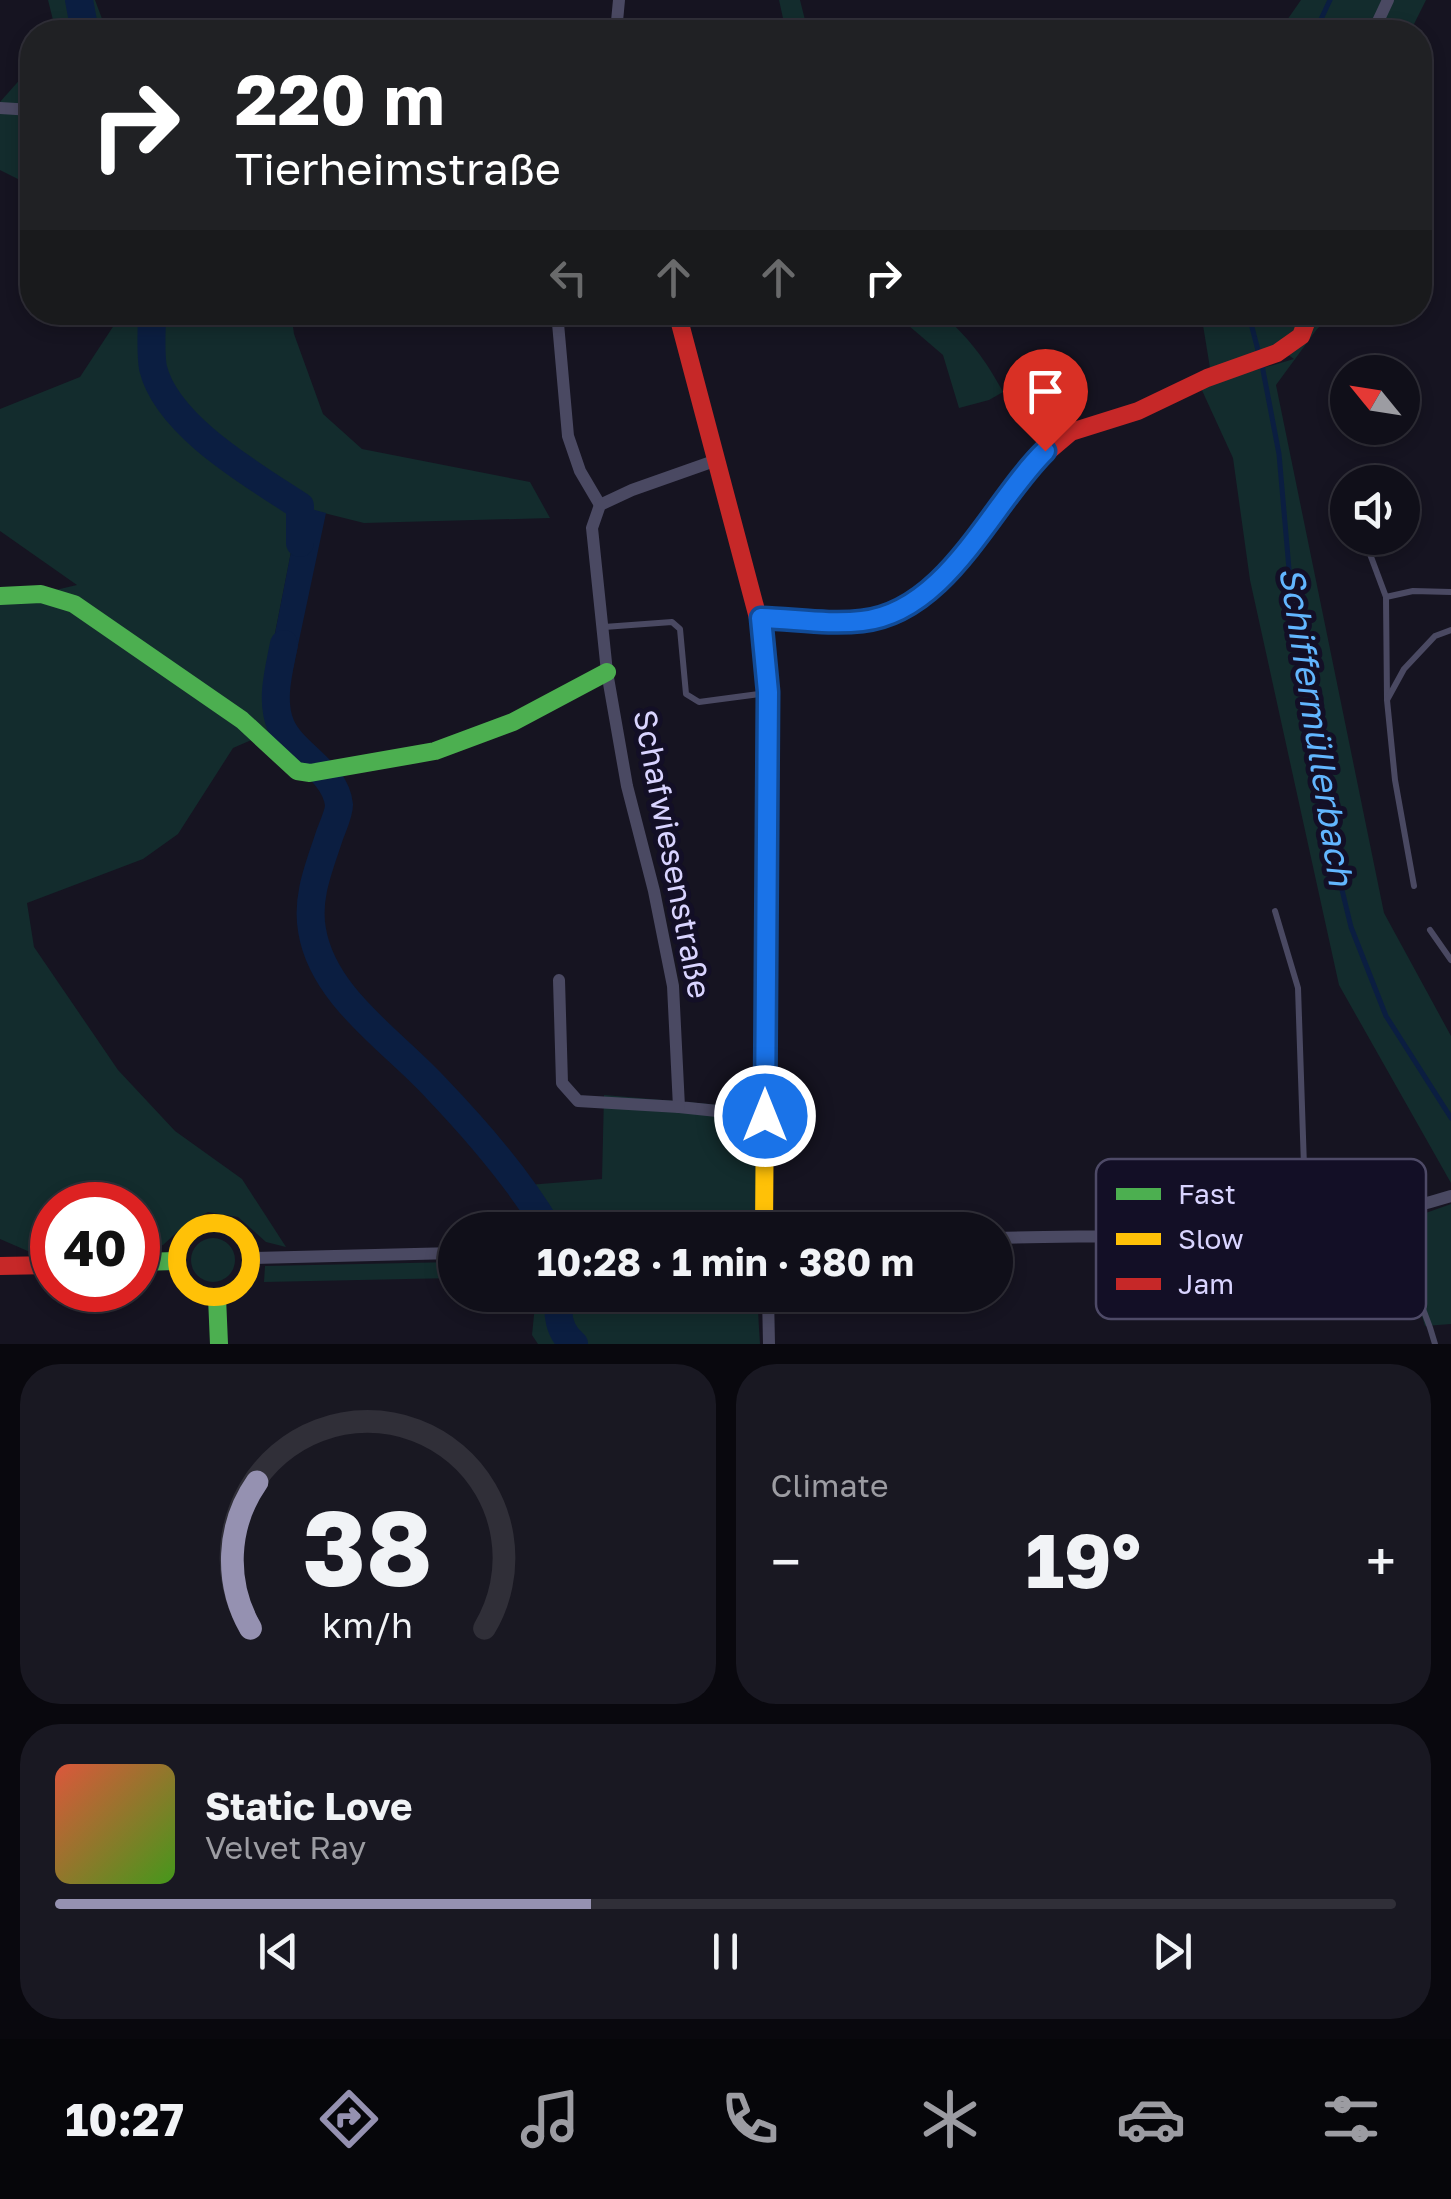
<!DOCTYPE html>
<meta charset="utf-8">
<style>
body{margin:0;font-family:"Golos Text",sans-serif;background:#191822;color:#f1f3f6;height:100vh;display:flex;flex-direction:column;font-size:38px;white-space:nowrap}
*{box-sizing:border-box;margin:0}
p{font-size:32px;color:#9c9ca2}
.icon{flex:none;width:55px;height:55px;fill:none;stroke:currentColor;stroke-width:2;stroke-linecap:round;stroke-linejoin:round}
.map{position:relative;height:1344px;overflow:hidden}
.sheet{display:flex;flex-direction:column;gap:20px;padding:20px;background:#09080e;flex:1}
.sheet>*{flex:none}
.guide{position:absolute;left:20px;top:20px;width:1412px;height:305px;border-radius:40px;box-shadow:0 5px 15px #0003,0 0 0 2px #302f38;background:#202124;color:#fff;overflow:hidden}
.needle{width:65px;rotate:300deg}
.fabs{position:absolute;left:1330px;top:355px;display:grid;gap:20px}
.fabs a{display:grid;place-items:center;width:90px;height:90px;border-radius:50%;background:#100f19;box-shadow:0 5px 15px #0003,0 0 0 2px #302f38;font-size:50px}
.speed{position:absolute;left:30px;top:1182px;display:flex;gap:20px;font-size:50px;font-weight:700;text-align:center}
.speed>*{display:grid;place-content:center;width:130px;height:130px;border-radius:50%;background:#100f19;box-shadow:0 5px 15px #0003,0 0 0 2px #302f38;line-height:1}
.speed .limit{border:15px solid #d22;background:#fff;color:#111}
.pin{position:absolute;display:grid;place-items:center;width:85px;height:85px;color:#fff;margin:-102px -42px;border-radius:50% 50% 50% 0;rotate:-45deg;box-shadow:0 0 10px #0007}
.pin .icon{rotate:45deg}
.me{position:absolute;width:110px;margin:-55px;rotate:0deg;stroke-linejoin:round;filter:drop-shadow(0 0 8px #0008)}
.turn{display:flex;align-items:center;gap:35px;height:210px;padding:0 50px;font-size:45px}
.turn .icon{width:130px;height:130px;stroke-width:2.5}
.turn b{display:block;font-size:70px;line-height:85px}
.lanes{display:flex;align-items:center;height:95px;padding:0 50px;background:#0003;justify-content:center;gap:50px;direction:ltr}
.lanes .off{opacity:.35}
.big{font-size:75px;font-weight:700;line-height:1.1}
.sheet .widget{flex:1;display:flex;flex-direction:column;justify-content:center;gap:15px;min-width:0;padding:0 35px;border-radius:40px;background:#191822}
.sheet .dial{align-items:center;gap:0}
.dial svg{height:260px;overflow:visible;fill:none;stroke:#302f38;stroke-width:7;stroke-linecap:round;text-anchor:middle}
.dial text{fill:#f1f3f6;stroke:none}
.song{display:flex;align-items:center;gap:30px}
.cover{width:120px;height:120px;border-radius:15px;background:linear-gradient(135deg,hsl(10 70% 55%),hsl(100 70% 35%))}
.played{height:10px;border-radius:5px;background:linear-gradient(90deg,#9591b1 40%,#302f38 40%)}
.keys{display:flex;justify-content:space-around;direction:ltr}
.heat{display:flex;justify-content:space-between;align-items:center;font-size:55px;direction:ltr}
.sheet .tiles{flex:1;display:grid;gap:20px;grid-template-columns:1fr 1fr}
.widget:last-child{grid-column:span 2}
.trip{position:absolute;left:438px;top:1212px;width:575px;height:100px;border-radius:50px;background:#100f19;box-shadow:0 5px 15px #0003,0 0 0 2px #302f38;font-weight:700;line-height:100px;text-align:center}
.menu{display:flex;height:160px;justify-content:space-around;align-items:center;background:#06060a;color:#9c9ca2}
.menu .icon{width:70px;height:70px}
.menu .current{color:#9591b1}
.menu b{font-size:45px;color:#f1f3f6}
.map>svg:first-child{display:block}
</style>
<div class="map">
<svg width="1451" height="1344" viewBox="0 0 1451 1344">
<rect width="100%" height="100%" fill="#161421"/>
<g fill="#132c2d">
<path d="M48,0H95L107,32H52L55,28Z"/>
<path d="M779,0H800L808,32H786Z"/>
<path d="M1301,0H1426L1410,32H1271L1285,23Z"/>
<path d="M32,66V178L20,180L0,170V102Z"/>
<path d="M122,313H291L294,334L323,414L362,449L530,482L550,518L364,523L300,507L266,679L281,727L233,748L178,834L143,859L27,903L34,947L118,1070L175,1131L242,1179L286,1247L266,1242L238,1217L208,1212L187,1223L163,1245L138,1252V1205H52V1253L30,1252L0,1239V603L77,585L0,531V409L80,377Z"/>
<path d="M894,313H941C968,337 986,360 1003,392L989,400L959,408L943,355Z"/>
<path d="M1201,313H1336L1317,329L1276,385L1384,913L1451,1036V1183L1339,985L1250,580L1233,458L1200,386L1294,359L1280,349L1211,374Z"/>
<path d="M604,1095L756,1108V1230H555L516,1186L602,1179Z"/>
<path d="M1451,1204V1324L1425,1326C1416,1292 1394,1260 1375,1231Z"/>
<circle cx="213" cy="1260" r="22"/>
<path d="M455,1262V1278L264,1282L265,1266Z"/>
<path d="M536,1295H757L760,1344H538L532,1335Z"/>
</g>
<path fill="#0b1e41" d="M300,506L326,513L290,683L266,679Z"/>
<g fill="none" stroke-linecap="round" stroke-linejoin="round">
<g stroke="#0b1e41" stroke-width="5">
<path d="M1315,32L1330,0"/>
<path d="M1248,312L1259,354"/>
<path d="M1262,365L1279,454L1293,615L1319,739L1330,840L1351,927L1386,1016L1451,1118"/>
</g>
<g stroke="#0b1e41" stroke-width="28">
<path d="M79,0L85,32"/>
<path d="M152,312C152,330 150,351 153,368C167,426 253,475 300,506V543"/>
<path d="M284,644C279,670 270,701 281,726C293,754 336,771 339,805C339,813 333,826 330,834C320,865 306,896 312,930C323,997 392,1040 436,1088C478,1132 518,1178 549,1230"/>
<path d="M560,1295C556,1313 559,1332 574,1344"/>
</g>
<g stroke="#4a4962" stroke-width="6">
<path d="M1364,538L1386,597L1387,699"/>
<path d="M1386,597L1413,591L1451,592"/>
<path d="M604,627L672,622L680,629L686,694L699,702L767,693"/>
<path d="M1414,886L1395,780L1387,700L1404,669L1435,636L1451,630"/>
<path d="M1275,911L1298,988L1306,1226"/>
<path d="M1430,930L1451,960"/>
<path d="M1370,1217C1398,1258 1422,1296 1435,1344"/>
</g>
<g stroke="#4a4962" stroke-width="12">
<path d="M616,32L619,0"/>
<path d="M1373,32L1388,0"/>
<path d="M0,108L32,110"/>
<path d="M557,312L568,436L580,471L600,505"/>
<path d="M717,460L632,490L600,505L592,528L607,672L627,786L654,891L673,986L679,1107L765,1116"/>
<path d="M559,980L562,1083L578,1101L679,1107"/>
<path d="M995,1238C1147,1234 1304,1242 1451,1196"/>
<path d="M251,1258L455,1253"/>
<path d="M768,1295L769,1344"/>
</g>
<g stroke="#4caf50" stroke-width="18">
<path d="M0,596L41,594L74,604L242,720L297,771L310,773L435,751L513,722L607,672"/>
<path d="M138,1262L176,1261"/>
<path d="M217,1297L219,1344"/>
</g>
<g stroke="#ffc107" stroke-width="18">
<path d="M762,633L768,692L764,1230"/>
<circle cx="214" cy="1260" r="37"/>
</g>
<g stroke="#c62828" stroke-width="18">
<path d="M677,312L762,633"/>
<path d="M761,618L862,622L890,614L930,589L978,539L1025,471L1071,432L1138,411L1207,378L1277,353L1301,336L1310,312"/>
<path d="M0,1266L52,1265"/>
</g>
</g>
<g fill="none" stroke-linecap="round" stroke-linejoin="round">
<defs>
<path id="route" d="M765,1116L768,692L761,618C794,619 830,625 862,621C947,612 991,504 1045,451"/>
</defs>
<use href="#route" stroke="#114b97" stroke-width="25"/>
<use href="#route" stroke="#1a73e8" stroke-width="18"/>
</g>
<g text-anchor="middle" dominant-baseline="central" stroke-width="10" stroke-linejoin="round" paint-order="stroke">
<g font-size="32" fill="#d9d4ff" stroke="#130f26">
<text transform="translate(673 854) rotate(79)">Schafwiesenstraße</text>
</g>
<g font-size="35" font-style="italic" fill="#62b6ff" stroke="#130f26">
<text transform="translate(1317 726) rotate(81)">Schiffermüllerbach</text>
</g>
</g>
<rect x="1096" y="1159" width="330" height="160" rx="15" fill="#130f26" stroke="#4e4a67" stroke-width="2.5"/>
<rect x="1116" y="1188" width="45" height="12" fill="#4caf50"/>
<rect x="1116" y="1233" width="45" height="12" fill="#ffc107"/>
<rect x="1116" y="1278" width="45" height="12" fill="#c62828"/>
<g font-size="28" fill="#d9d4ff">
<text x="1178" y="1204">Fast</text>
<text x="1178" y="1249">Slow</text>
<text x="1178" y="1294">Jam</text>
</g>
</svg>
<div class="fabs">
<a><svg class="needle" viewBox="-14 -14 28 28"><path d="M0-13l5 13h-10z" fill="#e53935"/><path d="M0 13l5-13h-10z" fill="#9c9ca2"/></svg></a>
<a><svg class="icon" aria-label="sound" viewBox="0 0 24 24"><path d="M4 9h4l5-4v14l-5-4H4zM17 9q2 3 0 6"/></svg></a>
</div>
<div class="speed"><div class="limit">40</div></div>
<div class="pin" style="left:1045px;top:451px;background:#d93025"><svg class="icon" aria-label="arrive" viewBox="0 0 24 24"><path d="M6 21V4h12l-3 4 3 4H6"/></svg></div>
<svg class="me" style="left:765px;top:1116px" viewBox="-20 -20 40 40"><circle r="17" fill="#1a73e8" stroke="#fff" stroke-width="3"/><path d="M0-11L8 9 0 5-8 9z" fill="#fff"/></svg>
<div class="trip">10:28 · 1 min · 380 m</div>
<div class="guide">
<div class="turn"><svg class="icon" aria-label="right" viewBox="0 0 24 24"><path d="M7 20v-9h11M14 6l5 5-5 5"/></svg><div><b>220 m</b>Tierheimstraße</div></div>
<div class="lanes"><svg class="icon off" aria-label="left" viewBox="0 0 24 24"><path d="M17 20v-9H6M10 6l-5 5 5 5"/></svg><svg class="icon off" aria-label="ahead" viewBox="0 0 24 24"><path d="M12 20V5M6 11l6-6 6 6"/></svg><svg class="icon off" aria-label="ahead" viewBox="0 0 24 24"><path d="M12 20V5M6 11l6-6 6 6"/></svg><svg class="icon" aria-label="right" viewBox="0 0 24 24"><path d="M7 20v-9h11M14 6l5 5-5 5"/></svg></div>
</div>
</div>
<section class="sheet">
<div class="tiles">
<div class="widget dial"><svg viewBox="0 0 100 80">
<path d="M14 69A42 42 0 1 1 86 69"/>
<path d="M14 69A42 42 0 0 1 16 24" stroke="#9591b1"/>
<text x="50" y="56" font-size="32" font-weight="700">38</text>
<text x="50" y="72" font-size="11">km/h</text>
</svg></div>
<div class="widget"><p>Climate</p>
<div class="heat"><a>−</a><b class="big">19°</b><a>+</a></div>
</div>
<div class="widget">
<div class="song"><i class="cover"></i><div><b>Static Love</b><p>Velvet Ray</p></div></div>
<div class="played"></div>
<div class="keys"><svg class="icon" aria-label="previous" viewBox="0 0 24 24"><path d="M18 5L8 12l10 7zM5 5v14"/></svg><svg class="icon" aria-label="pause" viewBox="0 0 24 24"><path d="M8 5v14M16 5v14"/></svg><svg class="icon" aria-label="next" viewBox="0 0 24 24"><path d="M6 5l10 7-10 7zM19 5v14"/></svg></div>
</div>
</div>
</section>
<nav class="menu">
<b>10:27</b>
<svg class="icon current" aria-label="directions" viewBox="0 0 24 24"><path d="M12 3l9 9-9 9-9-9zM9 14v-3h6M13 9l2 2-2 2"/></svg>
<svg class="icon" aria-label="music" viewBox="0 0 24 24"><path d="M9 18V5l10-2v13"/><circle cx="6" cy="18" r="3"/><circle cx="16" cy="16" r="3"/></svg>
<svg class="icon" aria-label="phone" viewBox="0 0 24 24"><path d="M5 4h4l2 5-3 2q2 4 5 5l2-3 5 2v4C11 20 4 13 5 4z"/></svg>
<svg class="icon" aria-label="climate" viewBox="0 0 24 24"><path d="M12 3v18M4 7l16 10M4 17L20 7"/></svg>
<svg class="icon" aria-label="car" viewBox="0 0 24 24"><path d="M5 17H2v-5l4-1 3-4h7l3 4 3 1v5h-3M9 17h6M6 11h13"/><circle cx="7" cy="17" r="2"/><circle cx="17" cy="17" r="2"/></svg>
<svg class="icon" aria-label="filters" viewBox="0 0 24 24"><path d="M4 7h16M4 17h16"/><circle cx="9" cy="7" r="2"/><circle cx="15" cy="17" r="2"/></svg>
</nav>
